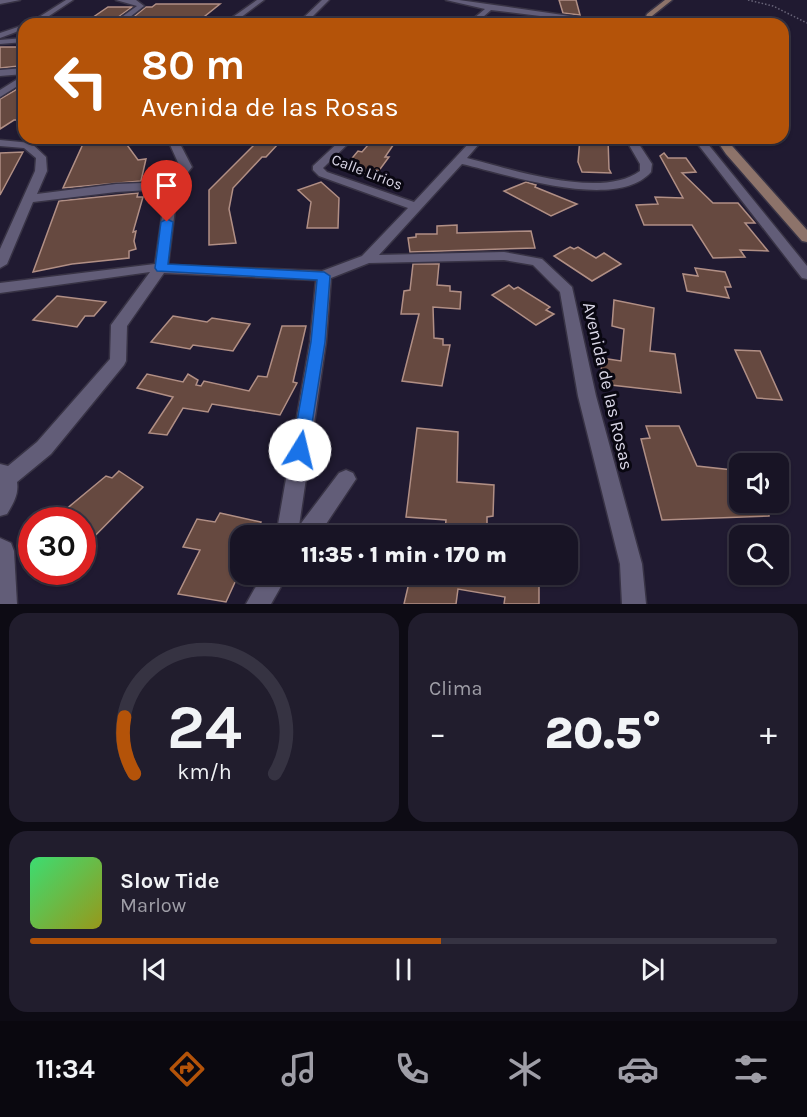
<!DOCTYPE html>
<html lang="es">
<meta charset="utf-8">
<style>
body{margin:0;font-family:Karla,sans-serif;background:#211d2d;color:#f1f3f6;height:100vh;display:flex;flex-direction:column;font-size:22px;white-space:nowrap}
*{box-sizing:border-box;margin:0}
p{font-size:20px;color:#9f9ea7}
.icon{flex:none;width:33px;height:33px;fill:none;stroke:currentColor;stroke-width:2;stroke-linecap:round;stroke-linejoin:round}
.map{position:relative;height:604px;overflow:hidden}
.sheet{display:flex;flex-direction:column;gap:9px;padding:9px;background:#0d0b14;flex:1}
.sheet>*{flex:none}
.banner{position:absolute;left:18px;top:18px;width:771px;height:126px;border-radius:18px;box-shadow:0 2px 4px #0004,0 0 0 2px #363342;background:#b45309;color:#fff;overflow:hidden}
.buttons{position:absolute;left:729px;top:453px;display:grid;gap:12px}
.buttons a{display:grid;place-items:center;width:60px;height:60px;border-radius:12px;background:#181425;box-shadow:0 2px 4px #0004,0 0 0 2px #363342;font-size:30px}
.speed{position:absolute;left:18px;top:507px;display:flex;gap:12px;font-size:30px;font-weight:700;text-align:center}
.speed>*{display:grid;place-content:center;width:78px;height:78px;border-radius:50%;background:#181425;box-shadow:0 2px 4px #0004,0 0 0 2px #363342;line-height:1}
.speed .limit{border:9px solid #d22;background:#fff;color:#111}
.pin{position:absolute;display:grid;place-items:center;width:51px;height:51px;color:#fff;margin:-62px -26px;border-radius:50% 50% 50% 0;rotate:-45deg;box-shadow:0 0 6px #0007}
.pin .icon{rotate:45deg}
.me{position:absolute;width:66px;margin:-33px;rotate:9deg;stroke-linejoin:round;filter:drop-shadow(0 0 4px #0008)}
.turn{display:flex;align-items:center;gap:21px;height:126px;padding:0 24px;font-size:27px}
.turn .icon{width:78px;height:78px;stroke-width:2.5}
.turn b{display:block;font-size:42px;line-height:51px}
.big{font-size:45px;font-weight:800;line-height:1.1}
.sheet .widget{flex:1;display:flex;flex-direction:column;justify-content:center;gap:9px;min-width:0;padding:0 21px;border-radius:18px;background:#211d2d}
.sheet .dial{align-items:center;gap:0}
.dial svg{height:156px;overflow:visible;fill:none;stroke:#363342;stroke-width:7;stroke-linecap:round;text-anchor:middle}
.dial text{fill:#f1f3f6;stroke:none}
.song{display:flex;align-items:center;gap:18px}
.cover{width:72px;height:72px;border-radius:9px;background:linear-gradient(135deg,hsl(140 70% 55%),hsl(60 70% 35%))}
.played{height:6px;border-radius:3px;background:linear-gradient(90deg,#b45309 55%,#363342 55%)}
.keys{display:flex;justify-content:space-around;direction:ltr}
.heat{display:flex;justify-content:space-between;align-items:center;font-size:33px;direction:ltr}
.sheet .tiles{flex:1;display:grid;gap:9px;grid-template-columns:1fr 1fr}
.widget:last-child{grid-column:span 2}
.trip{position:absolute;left:230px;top:525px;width:348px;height:60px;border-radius:18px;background:#181425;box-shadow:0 2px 4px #0004,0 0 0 2px #363342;font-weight:800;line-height:60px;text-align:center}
.menu{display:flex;height:96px;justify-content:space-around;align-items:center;background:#0a080f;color:#9f9ea7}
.menu .icon{width:42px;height:42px}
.menu .selected{color:#b45309}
.menu b{font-size:27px;color:#f1f3f6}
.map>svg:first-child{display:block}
</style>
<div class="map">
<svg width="807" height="604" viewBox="0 0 807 604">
<rect width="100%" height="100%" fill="#201a31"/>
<g fill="#664940" stroke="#b18f85" stroke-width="1.5">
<path d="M559,0H576L580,15L563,13Z"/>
<path d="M156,4H220L200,20H155L126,23L146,7H152Z"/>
<path d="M108,7H132L110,23L86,22Z"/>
<path d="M0,47H24V63L19,66L0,68Z"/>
<path d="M24,85V120H14L0,129V99Z"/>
<path d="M107,138H122L138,160L146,159L141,181L63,188L83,144Z"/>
<path d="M261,138H273L276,141L275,142L279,143L266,157H262L233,188L229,209L236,243L209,245V190Z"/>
<path d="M374,138H398L385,157H389L375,176L343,169L358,151L362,152Z"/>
<path d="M580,138H608L609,169L611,173L582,172L578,162Z"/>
<path d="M23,152L0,195V153Z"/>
<path d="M664,153L668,158H686L696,172L682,173L713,203H738L755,223H745L768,251L740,250L745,257L713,258L692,225H644L636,205L658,204L655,197L683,198L660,156Z"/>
<path d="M321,182L339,198L338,228H307L311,202L298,190Z"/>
<path d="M526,182L536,185L535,187L577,204L551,216L504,191Z"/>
<path d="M138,193L137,197H143L133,232L136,231L134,241L136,249L129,251V258L72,264L33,272L59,201Z"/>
<path d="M457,225V233L531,231L535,248L410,252L408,238L416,237V234H437V226Z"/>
<path d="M570,247L574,249L578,247L596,258L604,253L621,264L592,281L554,256Z"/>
<path d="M413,264H439L437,285L450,286V291L461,292L460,309L433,307L434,338L443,339V345H450L442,386L402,381L419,314H401L404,291L410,290Z"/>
<path d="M695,268L725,272L731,287H725L729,298L687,291L683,274L698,276Z"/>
<path d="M509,285L514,289L518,287L550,307L546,310L554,314L536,325L492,295Z"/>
<path d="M57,296L106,302L94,316H85L77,327L33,320Z"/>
<path d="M614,300L654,308L650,351L675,354L681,393L602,384L601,358L621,361L624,329L612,326Z"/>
<path d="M173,316L207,322L212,318L250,324L233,351L193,345L190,349L151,342Z"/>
<path d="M282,326H306L293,382L297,383L280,415L212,404L208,412L183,408L167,435L149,433L173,397L137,388L147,374L183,382L188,374L198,380L196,385L201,386L204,381L249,391L258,376L267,377Z"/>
<path d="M735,350L760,351L782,400L757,398Z"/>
<path d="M646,426H679L697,466L733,470L740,485V502H769V516L662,520L641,439L650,438Z"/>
<path d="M417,428L458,432L457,482L494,485L493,516L487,517V532L445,530L446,520L406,517Z"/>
<path d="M119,471L143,487L82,549V520H53L106,476L112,478Z"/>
<path d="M220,513L261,522L255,536H240V571L226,602L178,594L200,550L183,547L197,519L215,522Z"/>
<path d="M411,574H493L539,585V604H504L505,597L458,589L456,604H404Z"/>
</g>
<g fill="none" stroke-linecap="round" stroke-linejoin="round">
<defs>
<g id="minor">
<path d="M0,0H20L0,4Z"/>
<path d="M66,0H73L37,24H28Z"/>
<path d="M116,0H136L144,6L121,24H112L137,6Z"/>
<path d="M257,0H264L232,24H223Z"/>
<path d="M322,0H329L305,24H297Z"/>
<path d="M446,0H459L625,24H604L491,10L475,24H467L485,9Z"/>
<path d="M155,22H213L217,24H151Z"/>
<path d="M24,25V29L0,38V33Z"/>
<path d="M24,38V42L0,44V40Z"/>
<path d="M24,68V74L0,76V70Z"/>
<path d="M24,75V82L0,97V90Z"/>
<path d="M167,138H177L192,167L178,185L168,265L322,271L362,256L408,208L319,176L313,170V166L343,138H354L323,168L327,172L414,202L470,142L479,144L467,158C511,169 601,200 640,171V164L625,138H635L652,164L651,172C616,212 506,174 462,164L379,255L504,252L542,259L572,287L596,396L642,564L646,604H622L620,564L578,396L560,292L533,265L504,260L369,263L331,278L326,342L299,526L339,473L346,470L353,473L356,479L318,536H276L310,342L316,280L164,273L127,326L126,361L124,365L51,454L17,482C19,494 13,504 7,514L0,516V464L8,466L37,442L110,359L111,325L150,272L0,293V283L155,264L166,189L116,192L33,202L7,264L0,268V249L35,171L36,158L24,148L0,146V140L31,143L46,157L47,171L37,194L116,184L169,182L180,167Z"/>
<path d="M693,138H703L807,266V279L802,278Z"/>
<path d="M0,538L11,543L14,551L17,604H0Z"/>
<path d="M263,574H288L271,604H246Z"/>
</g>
<g id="secondary">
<path d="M665,0H672L652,16L651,24H643L647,14Z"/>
<path d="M715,138H725L807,230V242L802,241L726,154Z"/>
</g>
</defs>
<use href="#minor" stroke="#383345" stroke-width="3"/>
<use href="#secondary" stroke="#383345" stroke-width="3"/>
<path stroke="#686478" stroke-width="1.5" stroke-dasharray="1.5 2" stroke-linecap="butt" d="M748,0L773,6L807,23"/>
<use href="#minor" fill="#625d78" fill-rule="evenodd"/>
<use href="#secondary" fill="#8d736a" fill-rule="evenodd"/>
</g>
<path fill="#1a73e8" stroke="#114b97" stroke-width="1.5" d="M167,219L173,222L168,264L324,272L330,276L325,342L307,455L300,457L294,455L292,450L311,342L317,280L157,271L155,268L161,222Z"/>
<g text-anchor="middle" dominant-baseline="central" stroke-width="6" stroke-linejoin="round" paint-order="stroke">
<g font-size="15" fill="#d9d6e6" stroke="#090711">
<text transform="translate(367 172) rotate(21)">Calle Lirios</text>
</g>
<g font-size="18" fill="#d9d6e6" stroke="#090711">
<text transform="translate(608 386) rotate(77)">Avenida de las Rosas</text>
</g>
</g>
</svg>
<div class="buttons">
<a><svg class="icon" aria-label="sound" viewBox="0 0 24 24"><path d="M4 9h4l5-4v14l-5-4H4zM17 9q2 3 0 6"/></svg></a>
<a><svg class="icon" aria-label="search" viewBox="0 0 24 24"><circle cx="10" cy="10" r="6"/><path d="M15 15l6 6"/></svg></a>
</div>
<div class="speed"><div class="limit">30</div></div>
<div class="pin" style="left:167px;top:222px;background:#d93025"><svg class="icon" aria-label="arrive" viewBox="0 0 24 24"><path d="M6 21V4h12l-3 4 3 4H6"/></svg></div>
<svg class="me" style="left:300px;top:450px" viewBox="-20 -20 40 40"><circle r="19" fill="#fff"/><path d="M0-13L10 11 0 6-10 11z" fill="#1a73e8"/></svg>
<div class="trip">11:35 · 1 min · 170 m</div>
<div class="banner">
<div class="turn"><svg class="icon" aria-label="left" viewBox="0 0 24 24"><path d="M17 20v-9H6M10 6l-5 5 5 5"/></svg><div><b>80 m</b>Avenida de las Rosas</div></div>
</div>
</div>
<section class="sheet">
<div class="tiles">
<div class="widget dial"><svg viewBox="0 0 100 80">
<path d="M14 69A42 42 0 1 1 86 69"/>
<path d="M14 69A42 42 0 0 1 9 40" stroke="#b45309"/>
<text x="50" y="56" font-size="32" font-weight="700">24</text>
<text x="50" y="72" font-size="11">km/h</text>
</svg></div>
<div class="widget"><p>Clima</p>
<div class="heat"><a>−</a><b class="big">20.5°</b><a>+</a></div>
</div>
<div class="widget">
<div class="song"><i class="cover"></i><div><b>Slow Tide</b><p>Marlow</p></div></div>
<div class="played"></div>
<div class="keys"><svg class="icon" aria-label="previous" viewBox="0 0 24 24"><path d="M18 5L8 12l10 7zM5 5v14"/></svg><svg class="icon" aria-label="pause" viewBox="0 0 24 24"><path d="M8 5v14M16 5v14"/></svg><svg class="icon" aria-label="next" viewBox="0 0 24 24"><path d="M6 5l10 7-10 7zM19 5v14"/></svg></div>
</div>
</div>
</section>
<nav class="menu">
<b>11:34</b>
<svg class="icon selected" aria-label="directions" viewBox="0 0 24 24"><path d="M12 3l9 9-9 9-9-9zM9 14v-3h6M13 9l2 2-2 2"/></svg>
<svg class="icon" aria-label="music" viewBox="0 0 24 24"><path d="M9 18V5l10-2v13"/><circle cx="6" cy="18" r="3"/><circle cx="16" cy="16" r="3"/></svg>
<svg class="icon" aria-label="phone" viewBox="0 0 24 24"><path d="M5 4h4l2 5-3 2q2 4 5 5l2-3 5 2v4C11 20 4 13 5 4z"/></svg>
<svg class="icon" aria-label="climate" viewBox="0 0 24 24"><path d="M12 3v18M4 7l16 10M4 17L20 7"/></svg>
<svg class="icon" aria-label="car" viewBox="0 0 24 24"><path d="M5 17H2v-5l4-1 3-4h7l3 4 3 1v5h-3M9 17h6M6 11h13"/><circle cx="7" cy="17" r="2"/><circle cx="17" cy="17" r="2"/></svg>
<svg class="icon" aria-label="filters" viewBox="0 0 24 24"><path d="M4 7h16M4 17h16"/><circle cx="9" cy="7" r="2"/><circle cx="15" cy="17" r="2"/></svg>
</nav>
